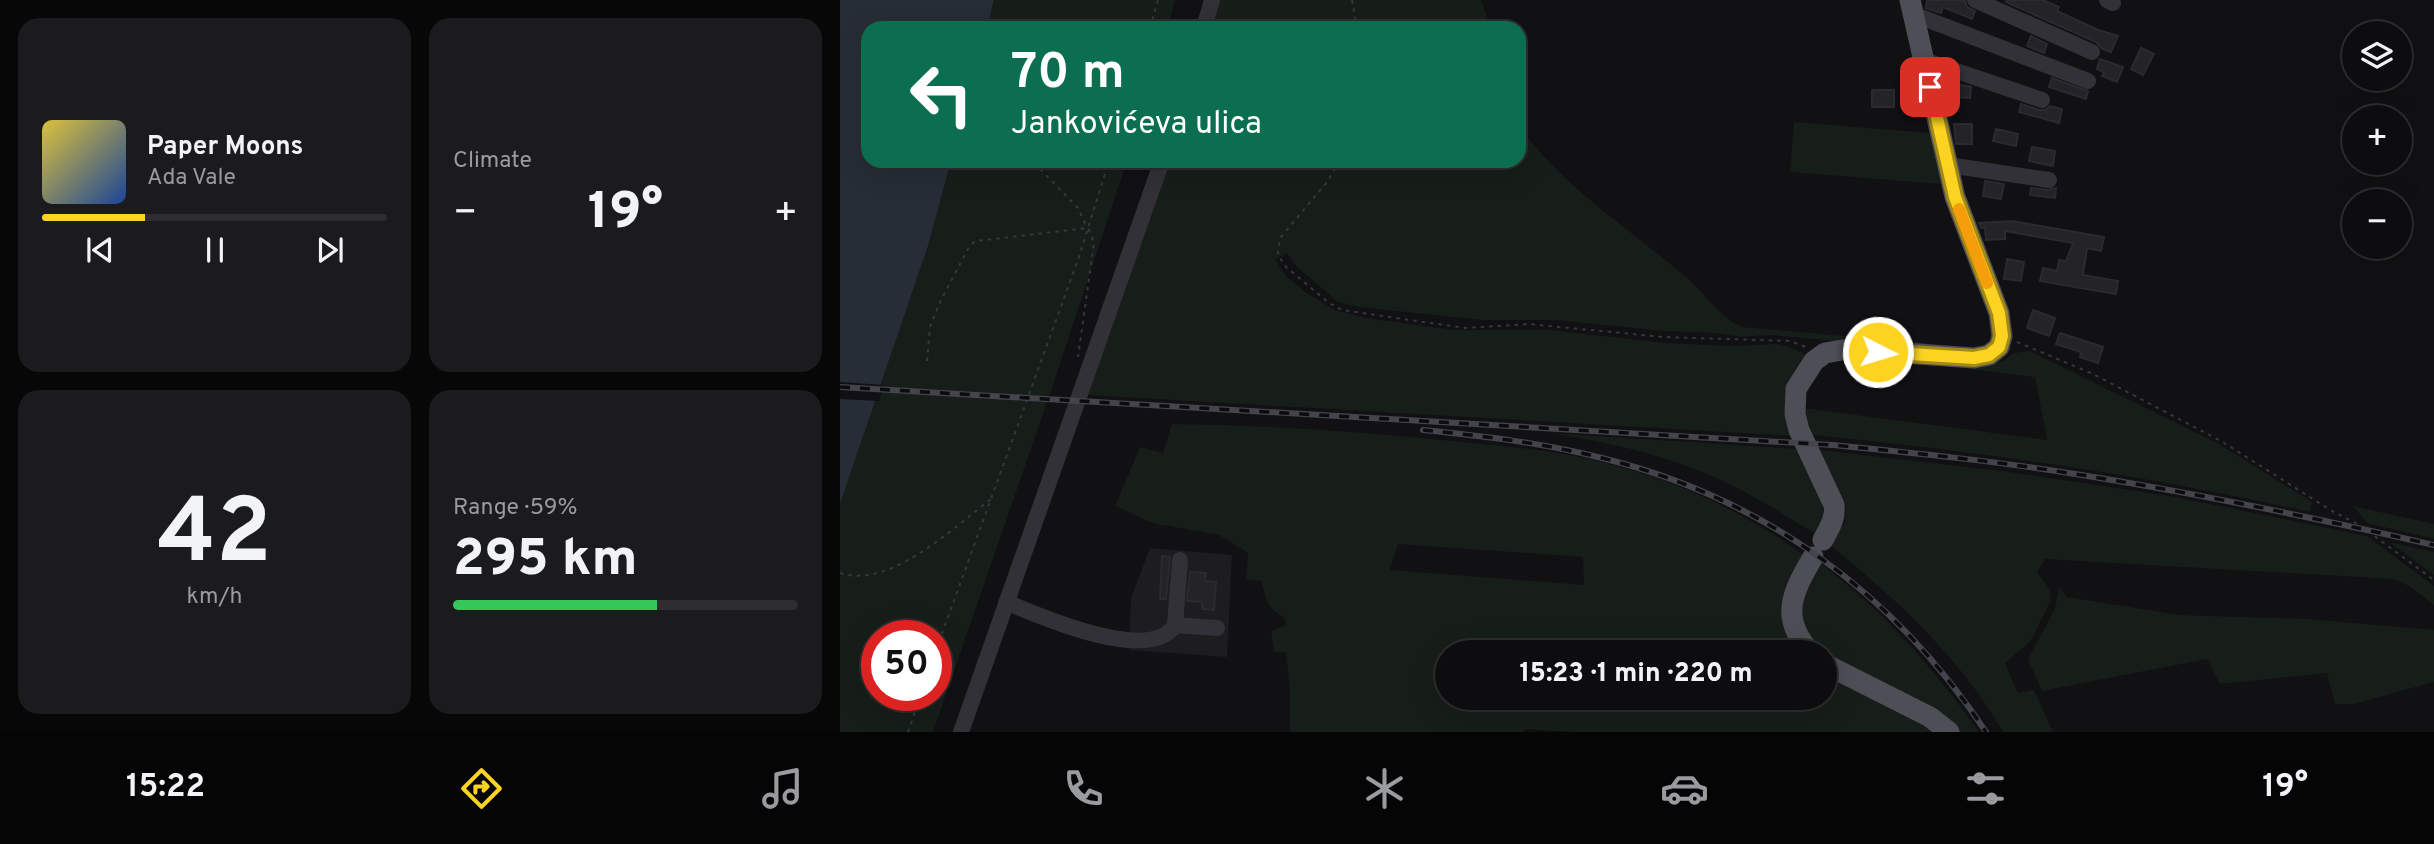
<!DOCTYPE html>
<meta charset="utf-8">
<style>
body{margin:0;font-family:Overpass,sans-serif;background:#1b1a1c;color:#f1f3f6;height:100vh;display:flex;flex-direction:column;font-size:26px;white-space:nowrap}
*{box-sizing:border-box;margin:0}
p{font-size:23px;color:#9a9b9e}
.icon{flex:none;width:38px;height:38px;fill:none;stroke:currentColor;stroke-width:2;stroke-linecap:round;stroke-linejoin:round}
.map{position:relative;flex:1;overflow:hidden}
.panel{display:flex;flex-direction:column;gap:18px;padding:18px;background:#070708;width:840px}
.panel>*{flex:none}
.guide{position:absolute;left:21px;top:21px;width:665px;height:147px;border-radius:21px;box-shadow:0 7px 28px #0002,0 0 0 2px #2d2c2e;background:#0b6e4f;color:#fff;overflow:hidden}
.tools{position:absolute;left:1502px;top:21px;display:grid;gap:14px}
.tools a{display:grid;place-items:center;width:70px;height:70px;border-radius:50%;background:#0d0c0e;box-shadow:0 7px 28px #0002,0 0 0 2px #2d2c2e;font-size:35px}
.speed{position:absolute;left:21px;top:620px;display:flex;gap:14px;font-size:35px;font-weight:700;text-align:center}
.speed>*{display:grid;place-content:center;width:91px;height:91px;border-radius:50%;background:#0d0c0e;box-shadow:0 7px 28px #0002,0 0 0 2px #2d2c2e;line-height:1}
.speed .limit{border:10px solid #d22;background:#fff;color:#111}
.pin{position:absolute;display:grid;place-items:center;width:60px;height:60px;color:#fff;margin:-30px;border-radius:14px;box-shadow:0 4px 10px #0006}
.me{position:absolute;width:77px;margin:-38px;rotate:95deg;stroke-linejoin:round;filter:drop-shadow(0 0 5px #0008)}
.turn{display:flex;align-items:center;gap:24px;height:147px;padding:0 35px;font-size:32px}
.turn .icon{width:91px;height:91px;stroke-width:2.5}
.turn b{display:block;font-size:49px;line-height:60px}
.big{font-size:52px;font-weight:800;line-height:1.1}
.panel .widget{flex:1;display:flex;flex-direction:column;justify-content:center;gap:10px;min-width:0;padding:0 24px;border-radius:21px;background:#1b1a1c}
.panel .dial{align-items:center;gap:0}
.dial b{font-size:91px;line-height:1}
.song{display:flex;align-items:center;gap:21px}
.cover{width:84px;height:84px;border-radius:10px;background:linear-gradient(135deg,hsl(50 70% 55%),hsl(220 70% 35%))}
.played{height:7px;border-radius:4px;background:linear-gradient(90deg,#fbd320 30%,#2d2c2e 30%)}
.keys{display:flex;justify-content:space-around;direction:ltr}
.heat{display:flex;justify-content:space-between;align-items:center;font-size:38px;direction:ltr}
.charge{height:10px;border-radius:5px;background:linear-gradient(90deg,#34c759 59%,#2d2c2e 0)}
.panel .tiles{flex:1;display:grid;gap:18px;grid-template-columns:repeat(2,1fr)}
.trip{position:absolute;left:595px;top:640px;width:402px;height:70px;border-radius:35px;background:#0d0c0e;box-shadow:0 7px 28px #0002,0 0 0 2px #2d2c2e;font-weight:800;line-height:70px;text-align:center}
.menu{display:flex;height:112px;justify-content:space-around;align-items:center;background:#050506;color:#9a9b9e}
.menu .icon{width:49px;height:49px}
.menu .active{color:#fbd320}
.menu b{font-size:32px;color:#f1f3f6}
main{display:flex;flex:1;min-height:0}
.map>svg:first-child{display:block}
</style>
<main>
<section class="panel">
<div class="tiles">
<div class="widget">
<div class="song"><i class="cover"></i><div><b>Paper Moons</b><p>Ada Vale</p></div></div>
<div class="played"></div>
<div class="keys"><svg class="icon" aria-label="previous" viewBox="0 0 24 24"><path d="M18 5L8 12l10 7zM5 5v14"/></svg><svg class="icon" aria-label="pause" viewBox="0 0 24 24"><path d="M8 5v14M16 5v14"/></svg><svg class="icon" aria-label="next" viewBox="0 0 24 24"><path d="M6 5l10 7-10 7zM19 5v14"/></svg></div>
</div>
<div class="widget"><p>Climate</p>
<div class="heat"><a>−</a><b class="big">19°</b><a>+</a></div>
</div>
<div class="widget dial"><b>42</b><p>km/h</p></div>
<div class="widget"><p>Range · 59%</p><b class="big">295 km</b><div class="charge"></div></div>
</div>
</section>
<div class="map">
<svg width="1594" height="732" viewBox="0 0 1594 732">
<rect width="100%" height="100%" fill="#111012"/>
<path fill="#1d1c1f" d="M310,548L392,555L387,657L289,650L291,598Z"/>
<g fill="#171d19" fill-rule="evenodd">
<path d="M154,0H335L328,28H147Z"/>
<path d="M380,0H641L649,22L657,28H372Z"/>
<path d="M954,122L1090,133L1101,184L950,172Z"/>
<path d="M679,125C722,187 789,228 846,277C865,293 879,317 902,327L1086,343V349L931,335L900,337L875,333L824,331L714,320H642L519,307L498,302L454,264L447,253L435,259L446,276L467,293L495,310L526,318L615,330H709L826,343L892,346L935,344L950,347L966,355L955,436L247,395L329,161H679Z"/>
<path d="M111,161H287L213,385L93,732H0V504L88,246ZM37,635H96V695H37Z"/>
<path d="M1190,351L1379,444L1472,502L1470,512C1307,476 1140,451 973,435L963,408L1207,440L1195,377L1130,369L1163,361L1174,353Z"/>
<path d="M332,424C415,425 497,430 580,438C638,444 697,447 754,460C828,477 903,510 965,556C947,581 938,603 946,634C948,642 950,648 956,653H607V698H985V673L1097,732H735L684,729L683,732H450V691L446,652H434L431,631L446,625L444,617C427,609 425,599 422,581L406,579L408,553L379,535L312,523L275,506L300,447L323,453ZM558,544L743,557L744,585L550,570Z"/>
<path d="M710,433L958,449L981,495L984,520L977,535C951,519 925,502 897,488C839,458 774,443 710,433Z"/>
<path d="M980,450L1170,472L1336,497L1527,536L1594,586V605L1569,586L1554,579L1205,559L1197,572C1204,582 1213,590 1210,602L1190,642L1165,663L1178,693L1194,690L1213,732H1163C1120,657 1056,599 990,545L1005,522L1006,507Z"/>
<path d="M1513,506L1594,524V539L1527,523Z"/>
<path d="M1549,542L1594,552V575Z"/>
<path d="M977,561C1042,609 1092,666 1139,732H1119L981,652L973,643L959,612Z"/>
<path d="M1219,586L1227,597L1340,615L1467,619L1594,630V682L1514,704H1495L1487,673L1380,684L1367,659L1202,691L1188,659L1215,609Z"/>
</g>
<path fill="#262d36" d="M0,0H154L147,28H28V161H111L88,246L0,504Z"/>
<path fill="#111012" d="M0,382L44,385L39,401L0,399Z"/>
<g fill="#242326" stroke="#2b2a2e" stroke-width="2">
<path d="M1087,0H1125L1127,7L1135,11L1132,19L1103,7L1101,13L1086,8Z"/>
<path d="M1167,0H1203L1219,7L1217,11L1258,30L1278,36L1271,52L1262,49L1256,42L1166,2Z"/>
<path d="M1191,36L1207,44L1204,53L1187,46Z"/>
<path d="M1301,48L1314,54L1303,75L1291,69Z"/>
<path d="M1260,59L1283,67L1277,82L1262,76L1264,72L1257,69Z"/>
<path d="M1212,78L1248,91L1246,99L1209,87Z"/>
<path d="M1114,83L1131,87L1130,98L1113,97Z"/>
<rect x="1032" y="90" width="22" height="17"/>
<path d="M1181,104L1199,110H1205L1210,106L1222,109L1219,123L1179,112Z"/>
<path d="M1114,124H1132V144H1116Z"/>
<path d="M1156,129L1178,134L1176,146L1153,141Z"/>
<path d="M1192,147L1215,151L1213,166L1189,161Z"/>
<path d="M1145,181L1164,184L1161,199L1143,196Z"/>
<path d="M1191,188L1208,190L1216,188L1215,198L1190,195Z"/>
<path d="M1172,221L1264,237L1261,251L1247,248L1243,275L1278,281L1276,294L1200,281L1203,268L1217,271L1219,260L1226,261L1233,243L1165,231V239L1146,240L1145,228H1141L1139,223Z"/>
<path d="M1167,259L1184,262L1181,281L1164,279Z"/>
<path d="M1193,310L1215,318L1209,336L1187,328Z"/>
<path d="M1220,333L1263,347L1258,363L1240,357L1241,352L1216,344Z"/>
<path d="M322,556L330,557L326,599H320Z"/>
<path d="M350,572L366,573L365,581L376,582L374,610L362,609V602L347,601Z"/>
</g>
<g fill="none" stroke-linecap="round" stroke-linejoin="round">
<g stroke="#37383e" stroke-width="2" stroke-dasharray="3.5 5" stroke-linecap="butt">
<path d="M512,0L517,28"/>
<path d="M310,28L318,0"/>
<path d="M197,161L202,171L238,208L247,228"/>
<path d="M500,161L487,182L441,237L438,248V255L446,267L489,303L502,310L625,328L689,324L823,337L950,341L966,347"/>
<path d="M1177,342L1253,374L1381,441L1492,511L1518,524L1594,580"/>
<path d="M87,361L90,327L101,300L130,245L136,241L248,228L254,243L238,357"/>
<path d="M0,573C49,590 114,527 151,499"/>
<path d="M96,650L239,257L269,161"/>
<path d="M68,732L81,695"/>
</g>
<g stroke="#313137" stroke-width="16">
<path d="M1135,0L1252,52"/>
<path d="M1267,0L1273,3"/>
<path d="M1073,14L1248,81"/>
<path d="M364,28L372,0"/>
<path d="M1084,60L1202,100"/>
<path d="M1108,165L1209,180"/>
<path d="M166,602C199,616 310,665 335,625L377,628"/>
<path d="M335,625L340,560"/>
<path d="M121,732L322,161"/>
</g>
<g stroke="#4d4e56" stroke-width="21">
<path d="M983,540C989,528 996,519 994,505L959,430L955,414L956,389L974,361L985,353L1008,349L1134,358L1149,355L1159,347L1162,336L1159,313L1115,197L1070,0"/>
<path d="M971,653C939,618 952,593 973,557"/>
<path d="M985,664L1090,717L1109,732"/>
</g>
<defs>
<g id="rail">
<path d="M0,387L993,445C1074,453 1155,461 1235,474C1356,493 1475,518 1594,545"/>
<path d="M583,430C643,436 703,443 762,458C924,498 1054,593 1146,732"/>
</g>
</defs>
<use href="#rail" stroke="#44454c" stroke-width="6"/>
<use href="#rail" stroke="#0c0b0d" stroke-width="3.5" stroke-dasharray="10" stroke-linecap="butt"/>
</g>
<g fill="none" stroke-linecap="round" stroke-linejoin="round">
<defs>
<path id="route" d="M1038,352L1134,358L1149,355L1159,347L1162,336L1159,313L1115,197L1090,87"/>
</defs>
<use href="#route" stroke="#a38915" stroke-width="18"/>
<use href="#route" stroke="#fbd320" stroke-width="12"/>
<path stroke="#f59e0b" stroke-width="12" d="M1119,209L1147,283"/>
</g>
</svg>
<div class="tools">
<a><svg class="icon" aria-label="layers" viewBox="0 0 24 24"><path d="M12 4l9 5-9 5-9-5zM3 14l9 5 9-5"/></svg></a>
<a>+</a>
<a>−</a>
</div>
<div class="speed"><div class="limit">50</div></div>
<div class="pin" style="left:1090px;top:87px;background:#d93025"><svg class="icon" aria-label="arrive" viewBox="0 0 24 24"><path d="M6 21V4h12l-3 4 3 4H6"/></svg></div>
<svg class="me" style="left:1038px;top:352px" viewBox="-20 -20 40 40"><circle r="17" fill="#fbd320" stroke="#fff" stroke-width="3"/><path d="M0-11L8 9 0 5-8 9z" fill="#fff"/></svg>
<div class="trip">15:23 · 1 min · 220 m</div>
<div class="guide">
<div class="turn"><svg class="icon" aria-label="left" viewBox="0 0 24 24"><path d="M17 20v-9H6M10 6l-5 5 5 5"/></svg><div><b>70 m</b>Jankovićeva ulica</div></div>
</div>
</div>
</main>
<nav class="menu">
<b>15:22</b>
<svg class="icon active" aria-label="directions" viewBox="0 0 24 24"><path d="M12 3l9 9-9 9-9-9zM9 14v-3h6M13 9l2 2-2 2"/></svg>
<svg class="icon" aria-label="music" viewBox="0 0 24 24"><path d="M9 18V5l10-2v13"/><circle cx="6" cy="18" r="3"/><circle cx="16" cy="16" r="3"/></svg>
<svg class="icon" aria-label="phone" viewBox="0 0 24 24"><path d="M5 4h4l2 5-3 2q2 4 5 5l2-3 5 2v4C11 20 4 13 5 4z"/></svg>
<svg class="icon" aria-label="climate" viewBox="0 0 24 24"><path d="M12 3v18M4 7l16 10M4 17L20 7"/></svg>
<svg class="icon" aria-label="car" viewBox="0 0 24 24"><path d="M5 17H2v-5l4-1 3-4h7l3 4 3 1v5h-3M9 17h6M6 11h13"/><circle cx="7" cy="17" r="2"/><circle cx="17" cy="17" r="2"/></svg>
<svg class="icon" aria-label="filters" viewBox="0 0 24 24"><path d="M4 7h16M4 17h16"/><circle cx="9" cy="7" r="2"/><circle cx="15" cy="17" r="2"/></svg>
<b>19°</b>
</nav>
